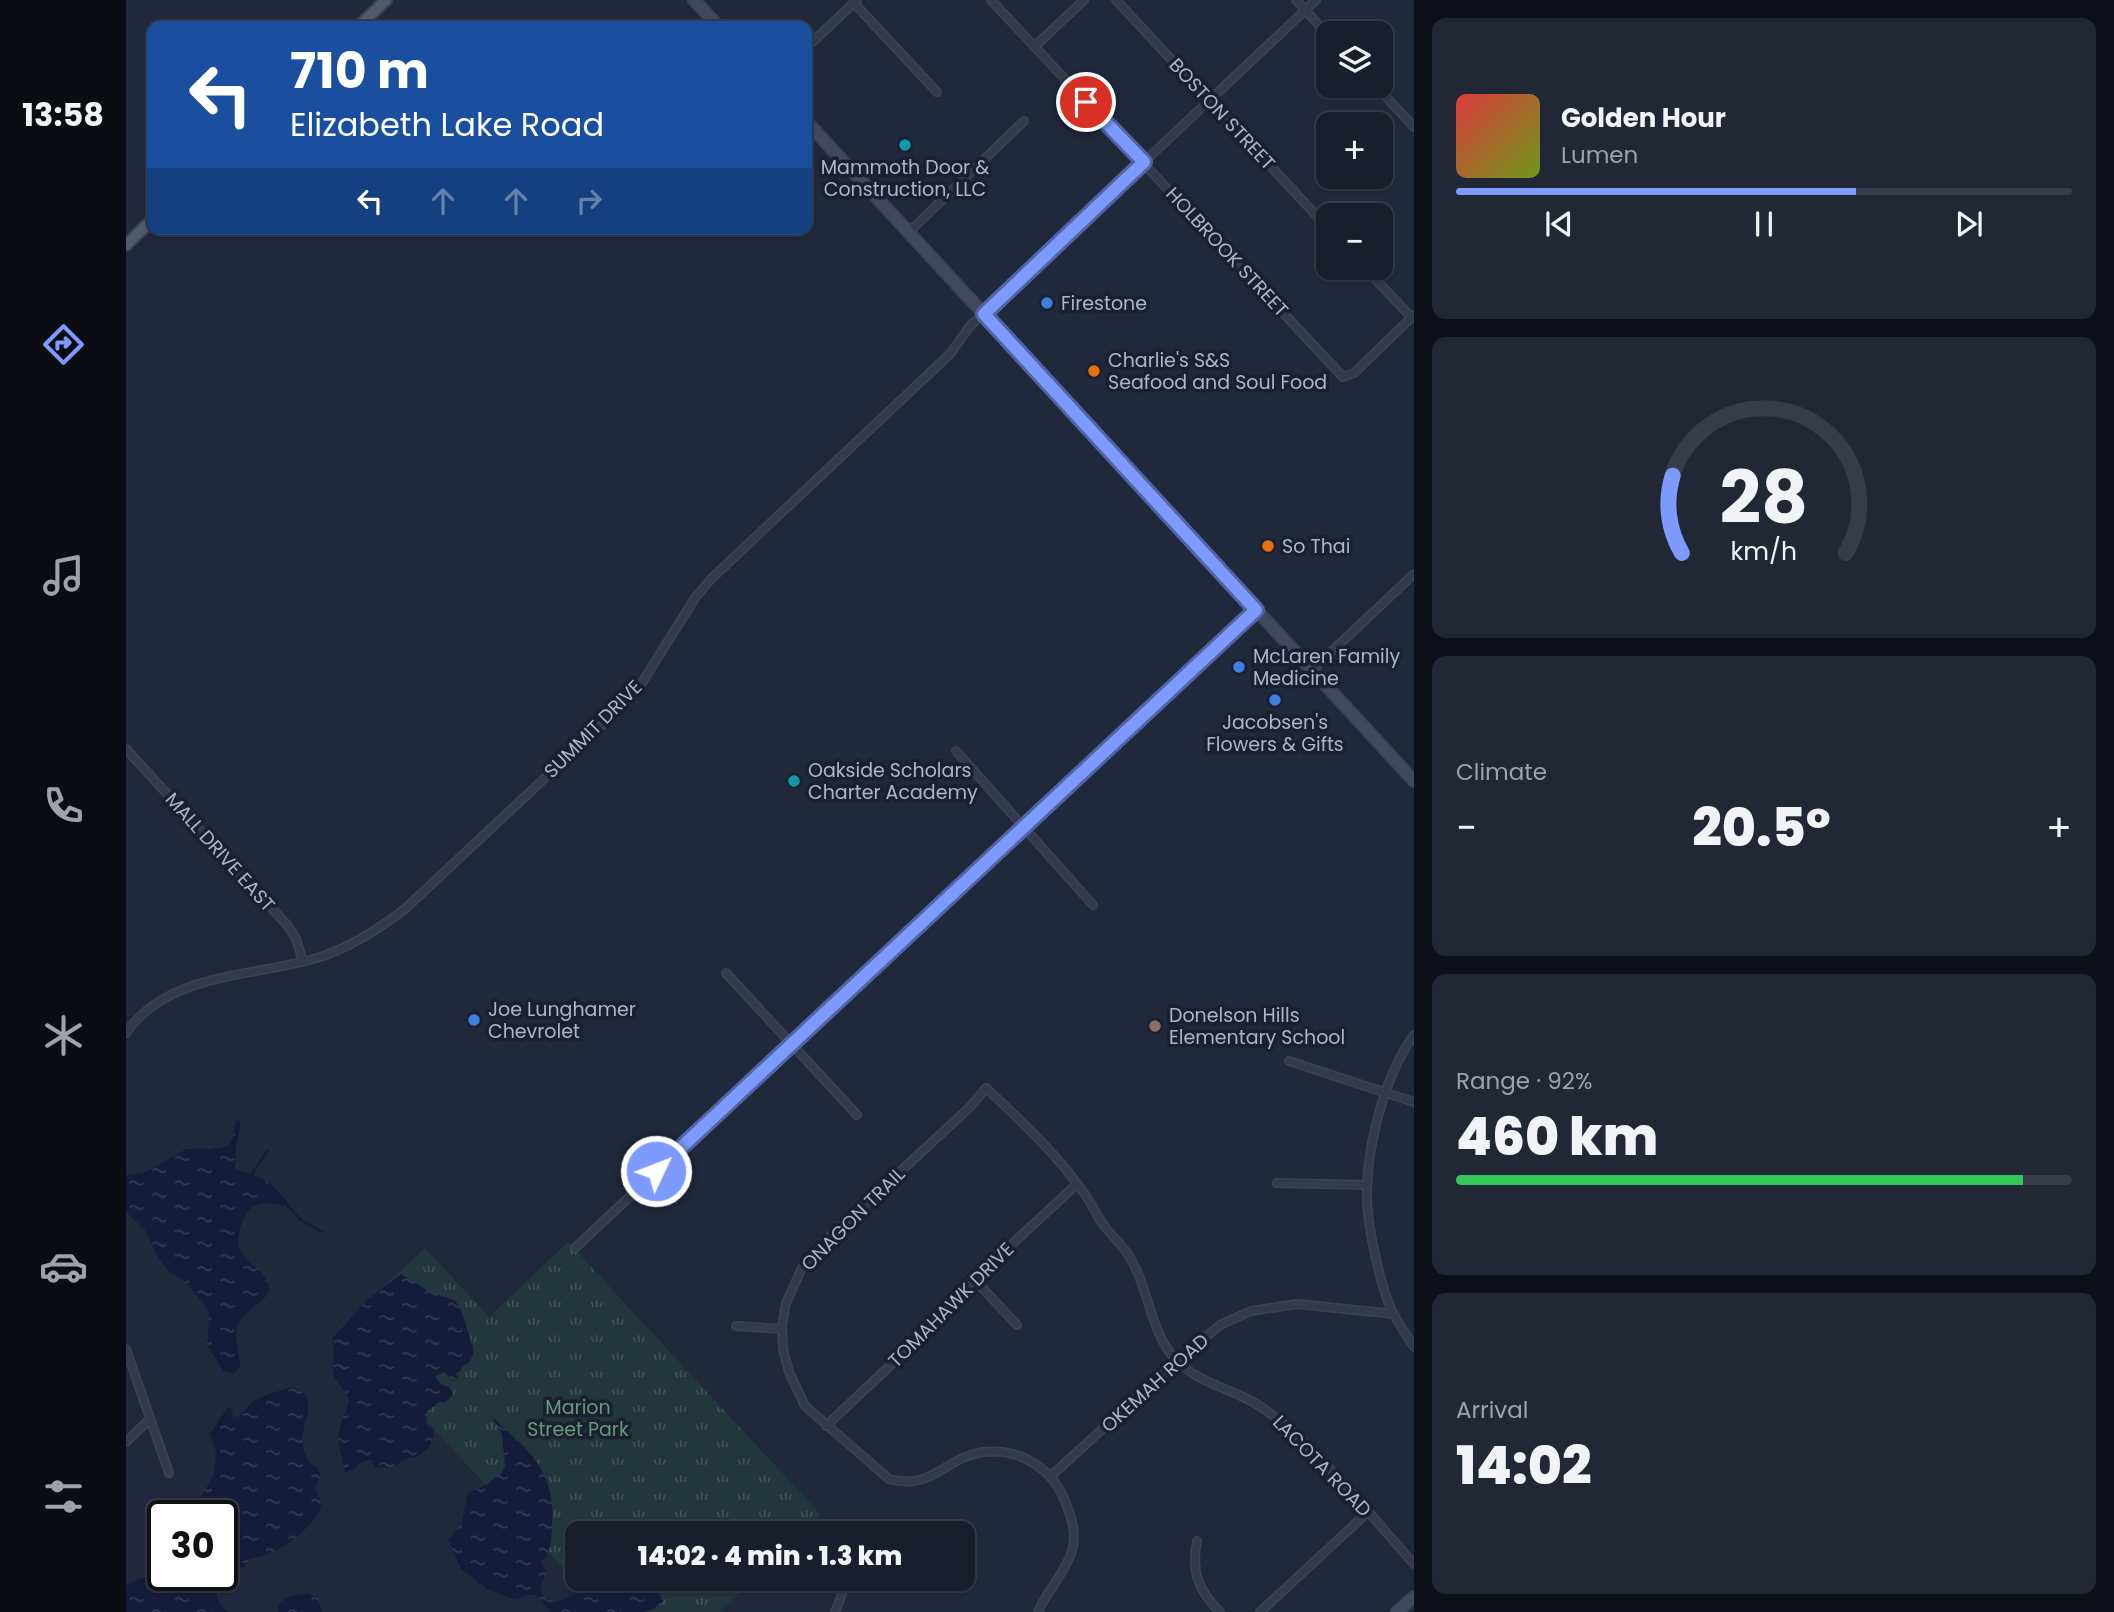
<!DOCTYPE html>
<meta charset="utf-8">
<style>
body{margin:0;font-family:Poppins,sans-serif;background:#212735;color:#f1f3f6;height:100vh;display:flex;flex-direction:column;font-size:26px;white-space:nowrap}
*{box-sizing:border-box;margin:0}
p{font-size:23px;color:#9fa2aa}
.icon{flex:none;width:38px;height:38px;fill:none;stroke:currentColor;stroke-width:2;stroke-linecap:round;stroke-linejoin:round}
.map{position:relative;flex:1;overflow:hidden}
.details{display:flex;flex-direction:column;gap:18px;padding:18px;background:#0d1019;width:700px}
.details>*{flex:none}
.top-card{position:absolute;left:21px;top:21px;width:665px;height:214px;border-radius:14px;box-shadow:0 2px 5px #0004,0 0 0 2px #363c49;background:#1a4fa0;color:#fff;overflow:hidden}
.buttons{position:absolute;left:1190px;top:21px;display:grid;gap:14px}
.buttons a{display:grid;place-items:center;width:77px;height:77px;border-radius:14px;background:#181e2d;box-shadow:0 2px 5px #0004,0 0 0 2px #363c49;font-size:35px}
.speed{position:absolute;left:21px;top:1500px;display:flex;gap:14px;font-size:35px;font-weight:700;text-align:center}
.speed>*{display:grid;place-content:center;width:91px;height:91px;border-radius:50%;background:#181e2d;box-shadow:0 2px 5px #0004,0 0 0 2px #363c49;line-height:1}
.speed .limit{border:4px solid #111;border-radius:10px;background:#fff;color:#111}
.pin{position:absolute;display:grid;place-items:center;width:60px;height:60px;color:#fff;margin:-30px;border:4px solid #fff;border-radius:50%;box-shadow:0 2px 7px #0007}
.me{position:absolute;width:77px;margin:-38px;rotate:47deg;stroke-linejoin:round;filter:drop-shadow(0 0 5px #0008)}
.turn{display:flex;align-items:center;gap:24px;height:147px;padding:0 28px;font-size:32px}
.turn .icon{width:91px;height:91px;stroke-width:2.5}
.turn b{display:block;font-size:49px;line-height:60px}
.lanes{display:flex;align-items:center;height:66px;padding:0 28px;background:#0003;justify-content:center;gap:35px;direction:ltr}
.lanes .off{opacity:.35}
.big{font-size:52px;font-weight:800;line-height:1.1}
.details .card{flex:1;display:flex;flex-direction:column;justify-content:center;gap:10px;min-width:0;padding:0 24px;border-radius:14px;background:#212735}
.details .dial{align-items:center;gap:0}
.dial svg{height:182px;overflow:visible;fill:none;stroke:#363c49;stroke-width:7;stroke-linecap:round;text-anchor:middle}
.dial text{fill:#f1f3f6;stroke:none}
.song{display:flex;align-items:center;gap:21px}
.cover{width:84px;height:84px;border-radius:10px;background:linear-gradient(135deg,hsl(0 70% 55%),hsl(80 70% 35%))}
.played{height:7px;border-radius:4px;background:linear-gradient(90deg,#7d9bff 65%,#363c49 65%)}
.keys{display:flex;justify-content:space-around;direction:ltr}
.heat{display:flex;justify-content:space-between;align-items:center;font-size:38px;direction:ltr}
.charge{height:10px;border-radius:5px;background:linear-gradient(90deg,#34c759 92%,#363c49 0)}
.trip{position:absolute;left:439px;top:1521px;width:410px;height:70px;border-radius:14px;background:#181e2d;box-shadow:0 2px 5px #0004,0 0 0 2px #363c49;font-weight:800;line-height:70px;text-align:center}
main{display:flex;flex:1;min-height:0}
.tab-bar{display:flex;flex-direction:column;width:126px;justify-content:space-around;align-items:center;background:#0a0c12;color:#9fa2aa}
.tab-bar .icon{width:49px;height:49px}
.tab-bar .selected{color:#7d9bff}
.tab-bar b{font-size:32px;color:#f1f3f6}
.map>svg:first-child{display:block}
</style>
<main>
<nav class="tab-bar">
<b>13:58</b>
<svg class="icon selected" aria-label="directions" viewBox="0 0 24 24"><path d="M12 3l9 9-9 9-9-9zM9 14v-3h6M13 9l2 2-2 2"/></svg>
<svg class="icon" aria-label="music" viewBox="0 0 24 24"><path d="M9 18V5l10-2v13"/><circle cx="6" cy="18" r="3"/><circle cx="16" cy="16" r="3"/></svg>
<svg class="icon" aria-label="phone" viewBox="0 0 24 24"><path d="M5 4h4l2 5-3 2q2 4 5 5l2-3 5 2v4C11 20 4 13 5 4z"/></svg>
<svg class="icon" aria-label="climate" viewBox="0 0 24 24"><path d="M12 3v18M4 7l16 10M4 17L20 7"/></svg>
<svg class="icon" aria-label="car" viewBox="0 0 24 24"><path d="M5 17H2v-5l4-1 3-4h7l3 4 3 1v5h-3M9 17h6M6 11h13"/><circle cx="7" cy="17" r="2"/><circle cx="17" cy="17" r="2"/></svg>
<svg class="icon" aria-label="filters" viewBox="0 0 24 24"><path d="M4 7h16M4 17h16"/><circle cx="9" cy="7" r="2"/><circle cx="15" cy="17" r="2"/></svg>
</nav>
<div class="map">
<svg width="1288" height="1612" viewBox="0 0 1288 1612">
<defs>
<pattern id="grass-tufts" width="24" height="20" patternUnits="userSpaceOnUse" patternTransform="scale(1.75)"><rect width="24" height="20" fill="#22363d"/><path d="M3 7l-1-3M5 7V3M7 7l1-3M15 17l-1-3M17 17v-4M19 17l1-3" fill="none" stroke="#405158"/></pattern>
<pattern id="water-ripples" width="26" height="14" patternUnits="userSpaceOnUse" patternTransform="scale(1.75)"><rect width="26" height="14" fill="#131d3a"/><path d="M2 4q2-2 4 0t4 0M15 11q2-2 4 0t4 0" fill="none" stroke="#333c55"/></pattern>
</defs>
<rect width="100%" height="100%" fill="#20283c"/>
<path fill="url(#grass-tufts)" d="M442,1242L695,1515L677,1533H452V1578L629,1579L593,1612H478L214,1328L299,1248L363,1317Z"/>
<g fill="url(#water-ripples)">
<path d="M110,1120L115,1122L110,1147L109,1169L126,1174L145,1184L161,1201L158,1206C133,1199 120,1205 114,1230C114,1232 111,1239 112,1240C112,1263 142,1268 143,1289C143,1301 118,1309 112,1325C107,1337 114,1355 114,1368L107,1374L97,1371L81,1345L83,1312L78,1304L58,1281L42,1271L31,1256L19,1230L0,1212V1175L20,1172L60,1149L94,1148L102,1145L106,1140Z"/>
<path d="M275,1274L305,1293L329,1300L335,1310L347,1347V1354L344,1362L337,1366L333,1372L329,1373L332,1378L329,1382L318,1372L309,1376L315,1384L324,1388L327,1394L320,1402H313L302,1411L300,1425L307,1429V1438L302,1448L290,1458H283L264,1468L248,1467L246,1460H239L228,1469L218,1473C218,1460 211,1447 213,1433C214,1421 221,1411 223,1399L207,1375L208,1350L207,1337L242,1299Z"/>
<path d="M165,1387C190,1394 182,1411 178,1428C174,1441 178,1463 191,1467L195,1476L189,1487L196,1507C180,1534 155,1554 123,1559L118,1568L96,1564V1516L65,1515L88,1474L90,1453L84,1433L102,1407L106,1409L107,1416L113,1417L124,1404L137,1396Z"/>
<path d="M366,1417C404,1452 430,1470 426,1526C425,1540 426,1552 415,1562L420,1572L414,1589L420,1600L426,1599L428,1603L452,1593L461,1592L487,1579H551L543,1586L534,1582L528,1585L537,1601L527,1609L518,1612H425L409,1595H401L390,1600L362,1590L335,1569L322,1540L335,1525L342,1493L363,1483L376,1472L379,1466L376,1434Z"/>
<path d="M37,1564V1575C50,1575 78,1569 86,1583C93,1594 89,1602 102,1612H0V1585L17,1578Z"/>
<path d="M182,1594L192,1598L196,1612H153L152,1605C159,1596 171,1594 182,1594Z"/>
</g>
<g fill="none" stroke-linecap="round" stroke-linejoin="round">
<g stroke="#131d3a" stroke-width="2.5">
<path d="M126,1174L141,1151"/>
<path d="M160,1204L175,1220L196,1232"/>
</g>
<defs>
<g id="street">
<path d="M865,0L1217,377L1228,373L1288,315"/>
<path d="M990,0L1202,228"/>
<path d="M1170,0L1202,35"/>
<path d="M728,3L811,92"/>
<path d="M681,47L731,0"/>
<path d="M908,47L958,0"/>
<path d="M1250,86L1288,127"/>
<path d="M783,232L898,121"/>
<path d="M1239,268L1285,317"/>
<path d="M1186,670L1288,574"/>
<path d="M0,749L162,926L170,939L177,961"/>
<path d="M830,751L967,905"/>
<path d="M600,973L731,1115"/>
<path d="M0,1033C42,972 127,977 191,958C224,948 253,929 280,908L483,718L512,689L569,598L585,579L824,354L844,326L1190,0"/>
<path d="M1288,1035C1260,1073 1243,1138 1241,1186C1239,1217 1253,1282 1266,1311C1272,1323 1281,1335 1288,1347"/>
<path d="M1163,1061L1288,1102"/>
<path d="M1151,1183L1241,1185"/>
<path d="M449,1248L1130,609"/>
<path d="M848,1279L891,1325"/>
<path d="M610,1326L656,1329"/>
<path d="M0,1349L43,1473"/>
<path d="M700,1426L821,1312L845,1282L951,1184"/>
<path d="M0,1442L24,1419"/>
<path d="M925,1476L1051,1361L1094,1325L1125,1311L1171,1304L1268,1314"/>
<path d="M1071,1541C1065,1572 1072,1590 1094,1612"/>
<path d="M706,1578L716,1594L709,1612"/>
<path d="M912,1612C921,1591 939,1573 946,1551C950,1538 947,1522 942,1509C930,1471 898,1448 857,1452C819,1457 807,1491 763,1479L679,1406L663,1372L657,1349L656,1326L660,1303L676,1268L697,1243L844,1107L860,1088C894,1120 931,1154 958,1193C965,1203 970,1214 977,1224C984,1234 994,1243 1001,1253C1023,1285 1023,1330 1049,1359C1074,1386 1113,1389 1141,1411C1196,1452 1242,1513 1288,1564"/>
<path d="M1134,1612L1242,1512"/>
</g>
<g id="secondary">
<path d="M568,0L592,26"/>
<path d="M681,122L1288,781"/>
<path d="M1271,1612L1288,1597"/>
</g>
<g id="primary">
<path d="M233,26L260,0"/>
<path d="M0,245L26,220"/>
</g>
</defs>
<use href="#street" stroke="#3d4355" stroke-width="10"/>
<use href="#secondary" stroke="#3d4355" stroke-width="14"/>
<use href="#primary" stroke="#3d4355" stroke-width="14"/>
<use href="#street" stroke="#343a4c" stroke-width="7"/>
<use href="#secondary" stroke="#42485f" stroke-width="10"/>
<use href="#primary" stroke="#52596c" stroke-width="10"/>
</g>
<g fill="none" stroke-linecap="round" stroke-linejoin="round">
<defs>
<path id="route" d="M530,1171L1130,610L858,314L1018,162L960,102"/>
</defs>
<use href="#route" stroke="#5165a6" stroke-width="18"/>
<use href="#route" stroke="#7d9bff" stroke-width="12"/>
</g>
<g fill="#0f9aa8" stroke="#1a1f31" stroke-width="2.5">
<circle cx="779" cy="145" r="7"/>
<circle cx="668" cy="781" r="7"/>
</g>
<g fill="#3f7fe0" stroke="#1a1f31" stroke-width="2.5">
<circle cx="921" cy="303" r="7"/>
<circle cx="1113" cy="667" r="7"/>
<circle cx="1149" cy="700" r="7"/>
<circle cx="348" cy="1020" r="7"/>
</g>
<g fill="#e8710a" stroke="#1a1f31" stroke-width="2.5">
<circle cx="968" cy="371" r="7"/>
<circle cx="1142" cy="546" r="7"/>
</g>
<circle fill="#8d6e63" stroke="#1a1f31" stroke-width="2.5" cx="1029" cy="1026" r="7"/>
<g text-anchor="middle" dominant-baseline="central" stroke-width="7" stroke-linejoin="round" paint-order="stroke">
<g font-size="19" fill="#afb5c8" stroke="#1a1f31">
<text transform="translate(1096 114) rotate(47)">BOSTON STREET</text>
<text transform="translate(1101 252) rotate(47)">HOLBROOK STREET</text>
<text transform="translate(467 729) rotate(-45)">SUMMIT DRIVE</text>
<text transform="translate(94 852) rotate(48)">MALL DRIVE EAST</text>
<text transform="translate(727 1219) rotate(-45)">ONAGON TRAIL</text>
<text transform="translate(825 1305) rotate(-45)">TOMAHAWK DRIVE</text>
<text transform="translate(1029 1383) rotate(-42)">OKEMAH ROAD</text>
<text transform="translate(1196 1466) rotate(46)">LACOTA ROAD</text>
</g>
<g font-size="19" fill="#afb5c8" stroke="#1a1f31" text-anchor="start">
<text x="779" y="167" text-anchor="middle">Mammoth Door &amp;<tspan x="779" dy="22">Construction, LLC</tspan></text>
<text x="935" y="303">Firestone</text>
<text x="982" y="360">Charlie's S&amp;S<tspan x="982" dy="22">Seafood and Soul Food</tspan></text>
<text x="1156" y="546">So Thai</text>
<text x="1127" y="656">McLaren Family<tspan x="1127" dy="22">Medicine</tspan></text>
<text x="1149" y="722" text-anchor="middle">Jacobsen's<tspan x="1149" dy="22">Flowers &amp; Gifts</tspan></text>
<text x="682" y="770">Oakside Scholars<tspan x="682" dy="22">Charter Academy</tspan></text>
<text x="362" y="1009">Joe Lunghamer<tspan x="362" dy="22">Chevrolet</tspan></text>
<text x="1043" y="1015">Donelson Hills<tspan x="1043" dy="22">Elementary School</tspan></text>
</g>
<g font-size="19" fill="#649b79" stroke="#1a1f31">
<text x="452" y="1407">Marion<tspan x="452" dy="22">Street Park</tspan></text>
</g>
</g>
</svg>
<div class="buttons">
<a><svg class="icon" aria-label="layers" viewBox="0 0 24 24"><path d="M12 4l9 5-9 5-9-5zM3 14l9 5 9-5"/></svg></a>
<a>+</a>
<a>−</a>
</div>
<div class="speed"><div class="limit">30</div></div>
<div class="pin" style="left:960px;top:102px;background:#d93025"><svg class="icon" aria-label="arrive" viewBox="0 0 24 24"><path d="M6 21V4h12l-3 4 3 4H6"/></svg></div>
<svg class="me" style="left:530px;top:1171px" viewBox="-20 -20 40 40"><circle r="17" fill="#7d9bff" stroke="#fff" stroke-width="3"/><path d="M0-11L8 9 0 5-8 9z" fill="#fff"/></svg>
<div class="trip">14:02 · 4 min · 1.3 km</div>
<div class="top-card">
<div class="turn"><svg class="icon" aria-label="left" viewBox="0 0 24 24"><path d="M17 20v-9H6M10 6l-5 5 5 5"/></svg><div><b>710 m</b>Elizabeth Lake Road</div></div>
<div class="lanes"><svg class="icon" aria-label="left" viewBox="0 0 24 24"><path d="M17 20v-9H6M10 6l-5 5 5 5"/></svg><svg class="icon off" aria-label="ahead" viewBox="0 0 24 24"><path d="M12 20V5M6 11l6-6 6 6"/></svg><svg class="icon off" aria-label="ahead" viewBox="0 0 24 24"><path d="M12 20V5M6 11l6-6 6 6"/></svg><svg class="icon off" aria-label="right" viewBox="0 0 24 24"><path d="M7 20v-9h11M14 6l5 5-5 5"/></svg></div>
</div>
</div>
<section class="details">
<div class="card">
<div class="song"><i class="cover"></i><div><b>Golden Hour</b><p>Lumen</p></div></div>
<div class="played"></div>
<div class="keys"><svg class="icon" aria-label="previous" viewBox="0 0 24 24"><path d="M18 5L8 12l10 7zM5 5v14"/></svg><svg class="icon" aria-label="pause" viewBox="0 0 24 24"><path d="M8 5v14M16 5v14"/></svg><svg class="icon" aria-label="next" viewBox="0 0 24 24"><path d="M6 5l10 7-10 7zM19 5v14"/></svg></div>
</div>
<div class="card dial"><svg viewBox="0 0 100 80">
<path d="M14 69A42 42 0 1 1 86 69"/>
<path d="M14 69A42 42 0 0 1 10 35" stroke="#7d9bff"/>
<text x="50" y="56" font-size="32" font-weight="700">28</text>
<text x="50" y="72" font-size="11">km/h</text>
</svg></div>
<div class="card"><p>Climate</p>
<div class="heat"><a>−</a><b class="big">20.5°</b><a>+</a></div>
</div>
<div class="card"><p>Range · 92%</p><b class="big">460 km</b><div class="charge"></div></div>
<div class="card"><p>Arrival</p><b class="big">14:02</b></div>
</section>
</main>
